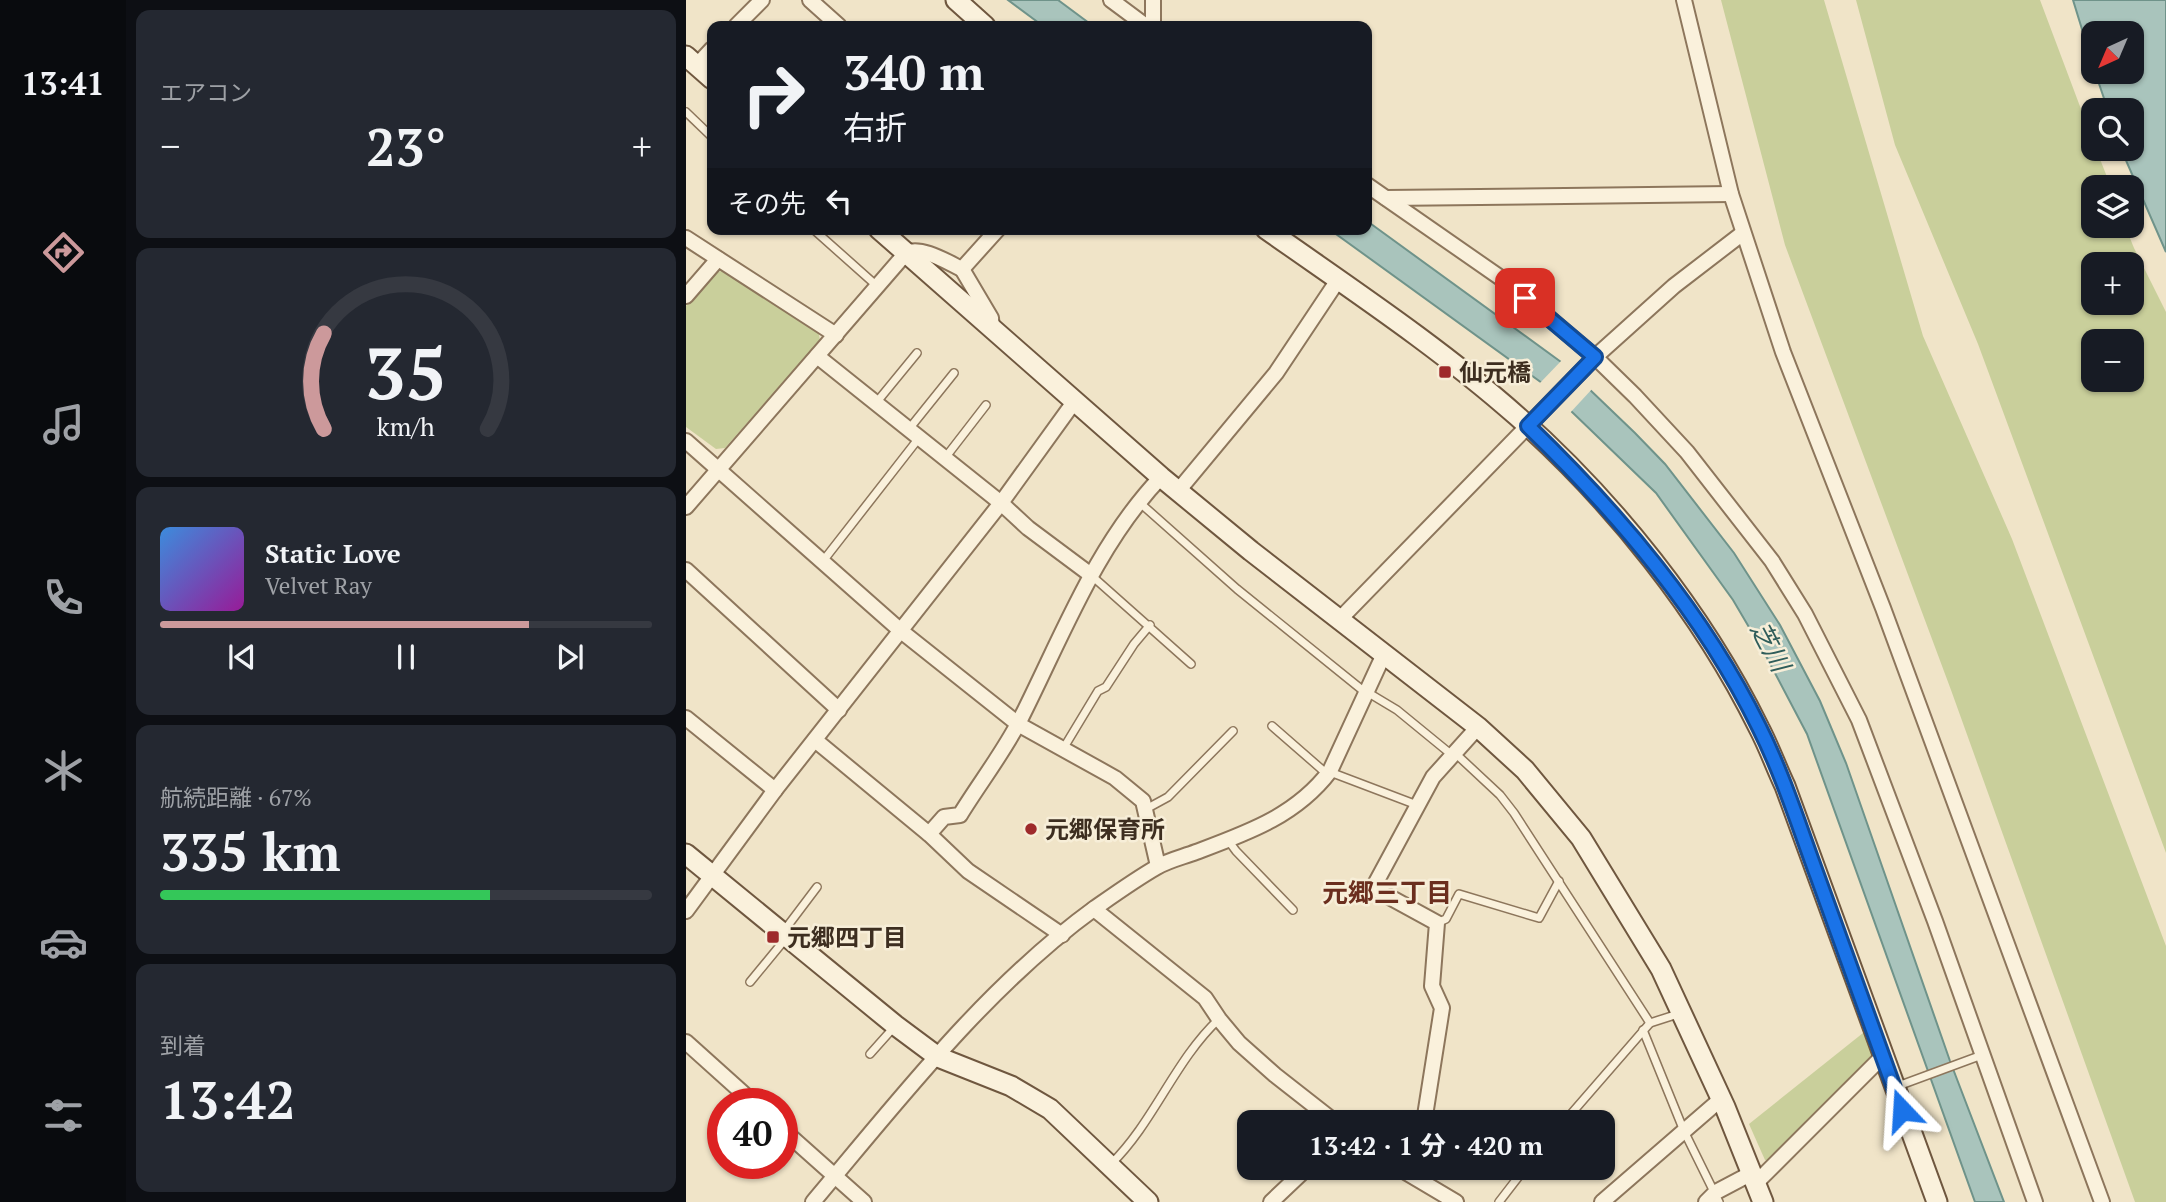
<!DOCTYPE html>
<html lang="ja">
<meta charset="utf-8">
<style>
body{margin:0;font-family:"PT Serif","Noto Sans JP",serif;background:#242831;color:#f1f3f6;height:100vh;display:flex;flex-direction:column;font-size:26px;white-space:nowrap}
*{box-sizing:border-box;margin:0}
p{font-size:23px;color:#9ea1a6}
.icon{flex:none;width:38px;height:38px;fill:none;stroke:currentColor;stroke-width:2;stroke-linecap:round;stroke-linejoin:round}
.map{position:relative;flex:1;overflow:hidden}
.panel{display:flex;flex-direction:column;gap:10px;padding:10px;background:#0d0f14;width:560px}
.panel>*{flex:none}
.guide{position:absolute;left:21px;top:21px;width:665px;height:214px;border-radius:14px;box-shadow:0 2px 5px #0004;background:#171b24;color:#f1f3f6;overflow:hidden}
.needle{width:46px;rotate:224deg}
.tools{position:absolute;left:1395px;top:21px;display:grid;gap:14px}
.tools a{display:grid;place-items:center;width:63px;height:63px;border-radius:14px;background:#171b24;box-shadow:0 2px 5px #0004;font-size:35px}
.speed{position:absolute;left:21px;top:1088px;display:flex;gap:14px;font-size:35px;font-weight:700;text-align:center}
.speed>*{display:grid;place-content:center;width:91px;height:91px;border-radius:50%;background:#171b24;box-shadow:0 2px 5px #0004;line-height:1}
.speed .limit{border:10px solid #d22;background:#fff;color:#111}
.pin{position:absolute;display:grid;place-items:center;width:60px;height:60px;color:#fff;margin:-30px;border-radius:14px;box-shadow:0 4px 10px #0006}
.me{position:absolute;width:77px;margin:-38px;rotate:340deg;stroke-linejoin:round;filter:drop-shadow(0 0 5px #0008)}
.turn{display:flex;align-items:center;gap:24px;height:147px;padding:0 21px;font-size:32px}
.turn .icon{width:91px;height:91px;stroke-width:2.5}
.turn b{display:block;font-size:49px;line-height:60px}
.then{display:flex;align-items:center;height:66px;padding:0 21px;background:#0003;gap:14px;font-size:26px}
.big{font-size:52px;font-weight:700;line-height:1.1}
.panel .tile{flex:1;display:flex;flex-direction:column;justify-content:center;gap:10px;min-width:0;padding:0 24px;border-radius:14px;background:#242831}
.panel .dial{align-items:center;gap:0}
.dial svg{height:182px;overflow:visible;fill:none;stroke:#363941;stroke-width:7;stroke-linecap:round;text-anchor:middle}
.dial text{fill:#f1f3f6;stroke:none}
.song{display:flex;align-items:center;gap:21px}
.cover{width:84px;height:84px;border-radius:10px;background:linear-gradient(135deg,hsl(210 70% 55%),hsl(300 70% 35%))}
.played{height:7px;border-radius:4px;background:linear-gradient(90deg,#cc999b 75%,#363941 75%)}
.keys{display:flex;justify-content:space-around;direction:ltr}
.heat{display:flex;justify-content:space-between;align-items:center;font-size:38px;direction:ltr}
.charge{height:10px;border-radius:5px;background:linear-gradient(90deg,#34c759 67%,#363941 0)}
.trip{position:absolute;left:551px;top:1110px;width:378px;height:70px;border-radius:14px;background:#171b24;box-shadow:0 2px 5px #0004;font-weight:700;line-height:70px;text-align:center}
main{display:flex;flex:1;min-height:0}
.dock{display:flex;flex-direction:column;width:126px;justify-content:space-around;align-items:center;background:#090b0e;color:#9ea1a6}
.dock .icon{width:49px;height:49px}
.dock .on{color:#cc999b}
.dock b{font-size:32px;color:#f1f3f6}
.map>svg:first-child{display:block}
</style>
<main>
<nav class="dock">
<b>13:41</b>
<svg class="icon on" aria-label="directions" viewBox="0 0 24 24"><path d="M12 3l9 9-9 9-9-9zM9 14v-3h6M13 9l2 2-2 2"/></svg>
<svg class="icon" aria-label="music" viewBox="0 0 24 24"><path d="M9 18V5l10-2v13"/><circle cx="6" cy="18" r="3"/><circle cx="16" cy="16" r="3"/></svg>
<svg class="icon" aria-label="phone" viewBox="0 0 24 24"><path d="M5 4h4l2 5-3 2q2 4 5 5l2-3 5 2v4C11 20 4 13 5 4z"/></svg>
<svg class="icon" aria-label="climate" viewBox="0 0 24 24"><path d="M12 3v18M4 7l16 10M4 17L20 7"/></svg>
<svg class="icon" aria-label="car" viewBox="0 0 24 24"><path d="M5 17H2v-5l4-1 3-4h7l3 4 3 1v5h-3M9 17h6M6 11h13"/><circle cx="7" cy="17" r="2"/><circle cx="17" cy="17" r="2"/></svg>
<svg class="icon" aria-label="filters" viewBox="0 0 24 24"><path d="M4 7h16M4 17h16"/><circle cx="9" cy="7" r="2"/><circle cx="15" cy="17" r="2"/></svg>
</nav>
<section class="panel">
<div class="tile"><p>エアコン</p>
<div class="heat"><a>−</a><b class="big">23°</b><a>+</a></div>
</div>
<div class="tile dial"><svg viewBox="0 0 100 80">
<path d="M14 69A42 42 0 1 1 86 69"/>
<path d="M14 69A42 42 0 0 1 14 27" stroke="#cc999b"/>
<text x="50" y="56" font-size="32" font-weight="700">35</text>
<text x="50" y="72" font-size="11">km/h</text>
</svg></div>
<div class="tile">
<div class="song"><i class="cover"></i><div><b>Static Love</b><p>Velvet Ray</p></div></div>
<div class="played"></div>
<div class="keys"><svg class="icon" aria-label="previous" viewBox="0 0 24 24"><path d="M18 5L8 12l10 7zM5 5v14"/></svg><svg class="icon" aria-label="pause" viewBox="0 0 24 24"><path d="M8 5v14M16 5v14"/></svg><svg class="icon" aria-label="next" viewBox="0 0 24 24"><path d="M6 5l10 7-10 7zM19 5v14"/></svg></div>
</div>
<div class="tile"><p>航続距離 · 67%</p><b class="big">335 km</b><div class="charge"></div></div>
<div class="tile"><p>到着</p><b class="big">13:42</b></div>
</section>
<div class="map">
<svg width="1480" height="1202" viewBox="0 0 1480 1202">
<rect width="100%" height="100%" fill="#f0e4c8"/>
<g fill="#c9cf9b" fill-rule="evenodd">
<path d="M1035,0H1138L1237,336L1326,539L1480,946V1202H1449L1265,690L1099,245Z"/>
<path d="M1170,0H1354L1407,141V149H1410L1425,187H1407V226H1439L1448,248L1480,312V853L1292,344L1209,145ZM1407,264H1446V303H1407ZM1407,341H1446V380H1407Z"/>
<path d="M40,270L132,330L134,340L39,448L30,449L0,427V306L27,273Z"/>
<path d="M1177,1033H1180L1188,1056L1083,1161L1079,1160L1063,1124Z"/>
</g>
<g fill="#a9c4bc" stroke="#6f938a" stroke-width="2">
<path d="M322,0H372L407,26H357Z"/>
<path d="M1387,0H1480V252L1435,149H1446V110H1422L1409,72H1446V33H1407V65Z"/>
<path d="M681,221L875,362L949,433L979,464L1048,553L1094,625L1134,701L1160,763L1264,1061L1318,1202H1289L1121,734L1080,656L1047,600L970,493L856,383L643,229H681Z"/>
</g>
<path fill="#f0e4c8" d="M877,359L907,388L883,414L852,385Z"/>
<g fill="none" stroke-linecap="round" stroke-linejoin="round">
<defs>
<g id="lane">
<path d="M0,112L26,137"/>
<path d="M127,229L191,286"/>
<path d="M190,403L231,353"/>
<path d="M223,429L268,373"/>
<path d="M259,458L300,405"/>
<path d="M453,502L551,589L680,693"/>
<path d="M137,561L233,438"/>
<path d="M406,576L505,664"/>
<path d="M681,692L711,710L766,755"/>
<path d="M586,726L641,774"/>
<path d="M377,749L412,691L420,687L448,644L464,625"/>
<path d="M769,753L814,795L828,813L964,1023"/>
<path d="M644,772L731,805"/>
<path d="M460,809L482,797L547,731"/>
<path d="M542,840L550,851L607,910"/>
<path d="M751,923L760,919L773,894L853,918L873,881"/>
<path d="M97,932L131,887"/>
<path d="M64,982L101,937"/>
<path d="M957,1030L998,1131L1033,1202"/>
<path d="M184,1054L209,1026"/>
<path d="M1212,1086L1296,1055"/>
<path d="M878,1122L964,1023L992,1014"/>
<path d="M425,1164C468,1122 489,1060 533,1019"/>
<path d="M813,1202L840,1167"/>
</g>
<g id="street">
<path d="M124,0L153,26"/>
<path d="M425,0L460,26"/>
<path d="M998,0L1045,194L1097,352L1197,608L1416,1202"/>
<path d="M50,26L76,0"/>
<path d="M467,26V0"/>
<path d="M11,65L26,49"/>
<path d="M681,185L822,283L909,357L949,396L1001,452L1086,561L1119,614L1173,720L1249,921L1349,1202"/>
<path d="M700,198L1045,194"/>
<path d="M0,238L150,335"/>
<path d="M276,269L305,318L306,329"/>
<path d="M0,296L32,259"/>
<path d="M131,356L315,503L342,528L405,575"/>
<path d="M0,441L215,631L332,724L429,778L457,801L472,866"/>
<path d="M492,491L590,373L652,280"/>
<path d="M0,507L220,253C236,246 261,262 276,269L312,229"/>
<path d="M0,570L153,710"/>
<path d="M653,620L909,357L988,286L1057,233"/>
<path d="M0,718L89,790"/>
<path d="M129,740L243,834L282,871L376,935"/>
<path d="M243,834L258,817L274,815C293,784 317,753 334,720C376,637 410,545 475,477"/>
<path d="M408,909L519,998L533,1019L553,1043L589,1075L649,1122"/>
<path d="M0,911L89,790L315,503L388,402"/>
<path d="M0,1042L69,1104"/>
<path d="M738,1122L756,1008L746,986L751,923L687,888L747,777L792,727"/>
<path d="M96,1129L178,1202"/>
<path d="M711,1167L770,1202"/>
<path d="M1070,1183L1197,1056"/>
<path d="M127,1202C213,1100 300,987 409,908C429,894 450,879 471,867C483,860 497,857 510,852C561,833 610,816 644,771L698,654"/>
<path d="M585,1202L622,1167"/>
<path d="M916,1202L1035,1099"/>
<path d="M1020,1202L1030,1192L1066,1173"/>
</g>
<g id="secondary">
<path d="M270,0L299,26"/>
<path d="M0,56L26,79"/>
<path d="M193,229L475,477L565,551L792,727L839,770L895,838L975,969L1039,1107L1077,1202"/>
<path d="M580,229C665,289 753,347 831,416C927,501 1016,612 1073,728C1083,747 1090,767 1099,786L1251,1202"/>
<path d="M0,854L209,1025L252,1057L325,1086L364,1109L462,1202"/>
</g>
</defs>
<use href="#lane" stroke="#8d765c" stroke-width="10"/>
<use href="#street" stroke="#8d765c" stroke-width="18"/>
<use href="#secondary" stroke="#6f573f" stroke-width="23"/>
<use href="#lane" stroke="#faf1dc" stroke-width="7"/>
<use href="#street" stroke="#faf1dc" stroke-width="14"/>
<use href="#secondary" stroke="#faf1dc" stroke-width="19"/>
</g>
<g fill="none" stroke-linecap="round" stroke-linejoin="round">
<defs>
<path id="route" d="M839,298L909,357L842,426C933,514 1017,613 1073,727C1097,775 1113,826 1131,875C1159,954 1188,1032 1216,1110"/>
</defs>
<use href="#route" stroke="#114b97" stroke-width="18"/>
<use href="#route" stroke="#1a73e8" stroke-width="12"/>
</g>
<g fill="#9e2a2b" stroke="#f7eed8" stroke-width="2.5">
<rect x="752" y="365" width="14" height="14" rx="3.5"/>
<circle cx="345" cy="829" r="7"/>
<rect x="80" y="930" width="14" height="14" rx="3.5"/>
</g>
<g text-anchor="middle" dominant-baseline="central" stroke-width="5" stroke-linejoin="round" paint-order="stroke">
<g font-size="24" font-weight="bold" fill="#3d2e20" stroke="#f7eed8" text-anchor="start">
<text x="773" y="372">仙元橋</text>
<text x="359" y="829">元郷保育所</text>
<text x="101" y="937">元郷四丁目</text>
</g>
<g font-size="26" font-style="italic" fill="#2f5d5a" stroke="#f7eed8">
<text transform="translate(1085 646) rotate(62)">芝川</text>
</g>
<g font-size="26" font-weight="bold" fill="#6b2e1e" stroke="#f7eed8">
<text x="701" y="892">元郷三丁目</text>
</g>
</g>
</svg>
<div class="tools">
<a><svg class="needle" viewBox="-14 -14 28 28"><path d="M0-13l5 13h-10z" fill="#e53935"/><path d="M0 13l5-13h-10z" fill="#9ea1a6"/></svg></a>
<a><svg class="icon" aria-label="search" viewBox="0 0 24 24"><circle cx="10" cy="10" r="6"/><path d="M15 15l6 6"/></svg></a>
<a><svg class="icon" aria-label="layers" viewBox="0 0 24 24"><path d="M12 4l9 5-9 5-9-5zM3 14l9 5 9-5"/></svg></a>
<a>+</a>
<a>−</a>
</div>
<div class="speed"><div class="limit">40</div></div>
<div class="pin" style="left:839px;top:298px;background:#d93025"><svg class="icon" aria-label="arrive" viewBox="0 0 24 24"><path d="M6 21V4h12l-3 4 3 4H6"/></svg></div>
<svg class="me" style="left:1216px;top:1110px" viewBox="-20 -20 40 40"><path d="M0-17L14 15 0 8-14 15z" fill="#1a73e8" stroke="#fff" stroke-width="4"/></svg>
<div class="trip">13:42 · 1 分 · 420 m</div>
<div class="guide">
<div class="turn"><svg class="icon" aria-label="right" viewBox="0 0 24 24"><path d="M7 20v-9h11M14 6l5 5-5 5"/></svg><div><b>340 m</b>右折</div></div>
<div class="then">その先<svg class="icon" aria-label="left" viewBox="0 0 24 24"><path d="M17 20v-9H6M10 6l-5 5 5 5"/></svg></div>
</div>
</div>
</main>
